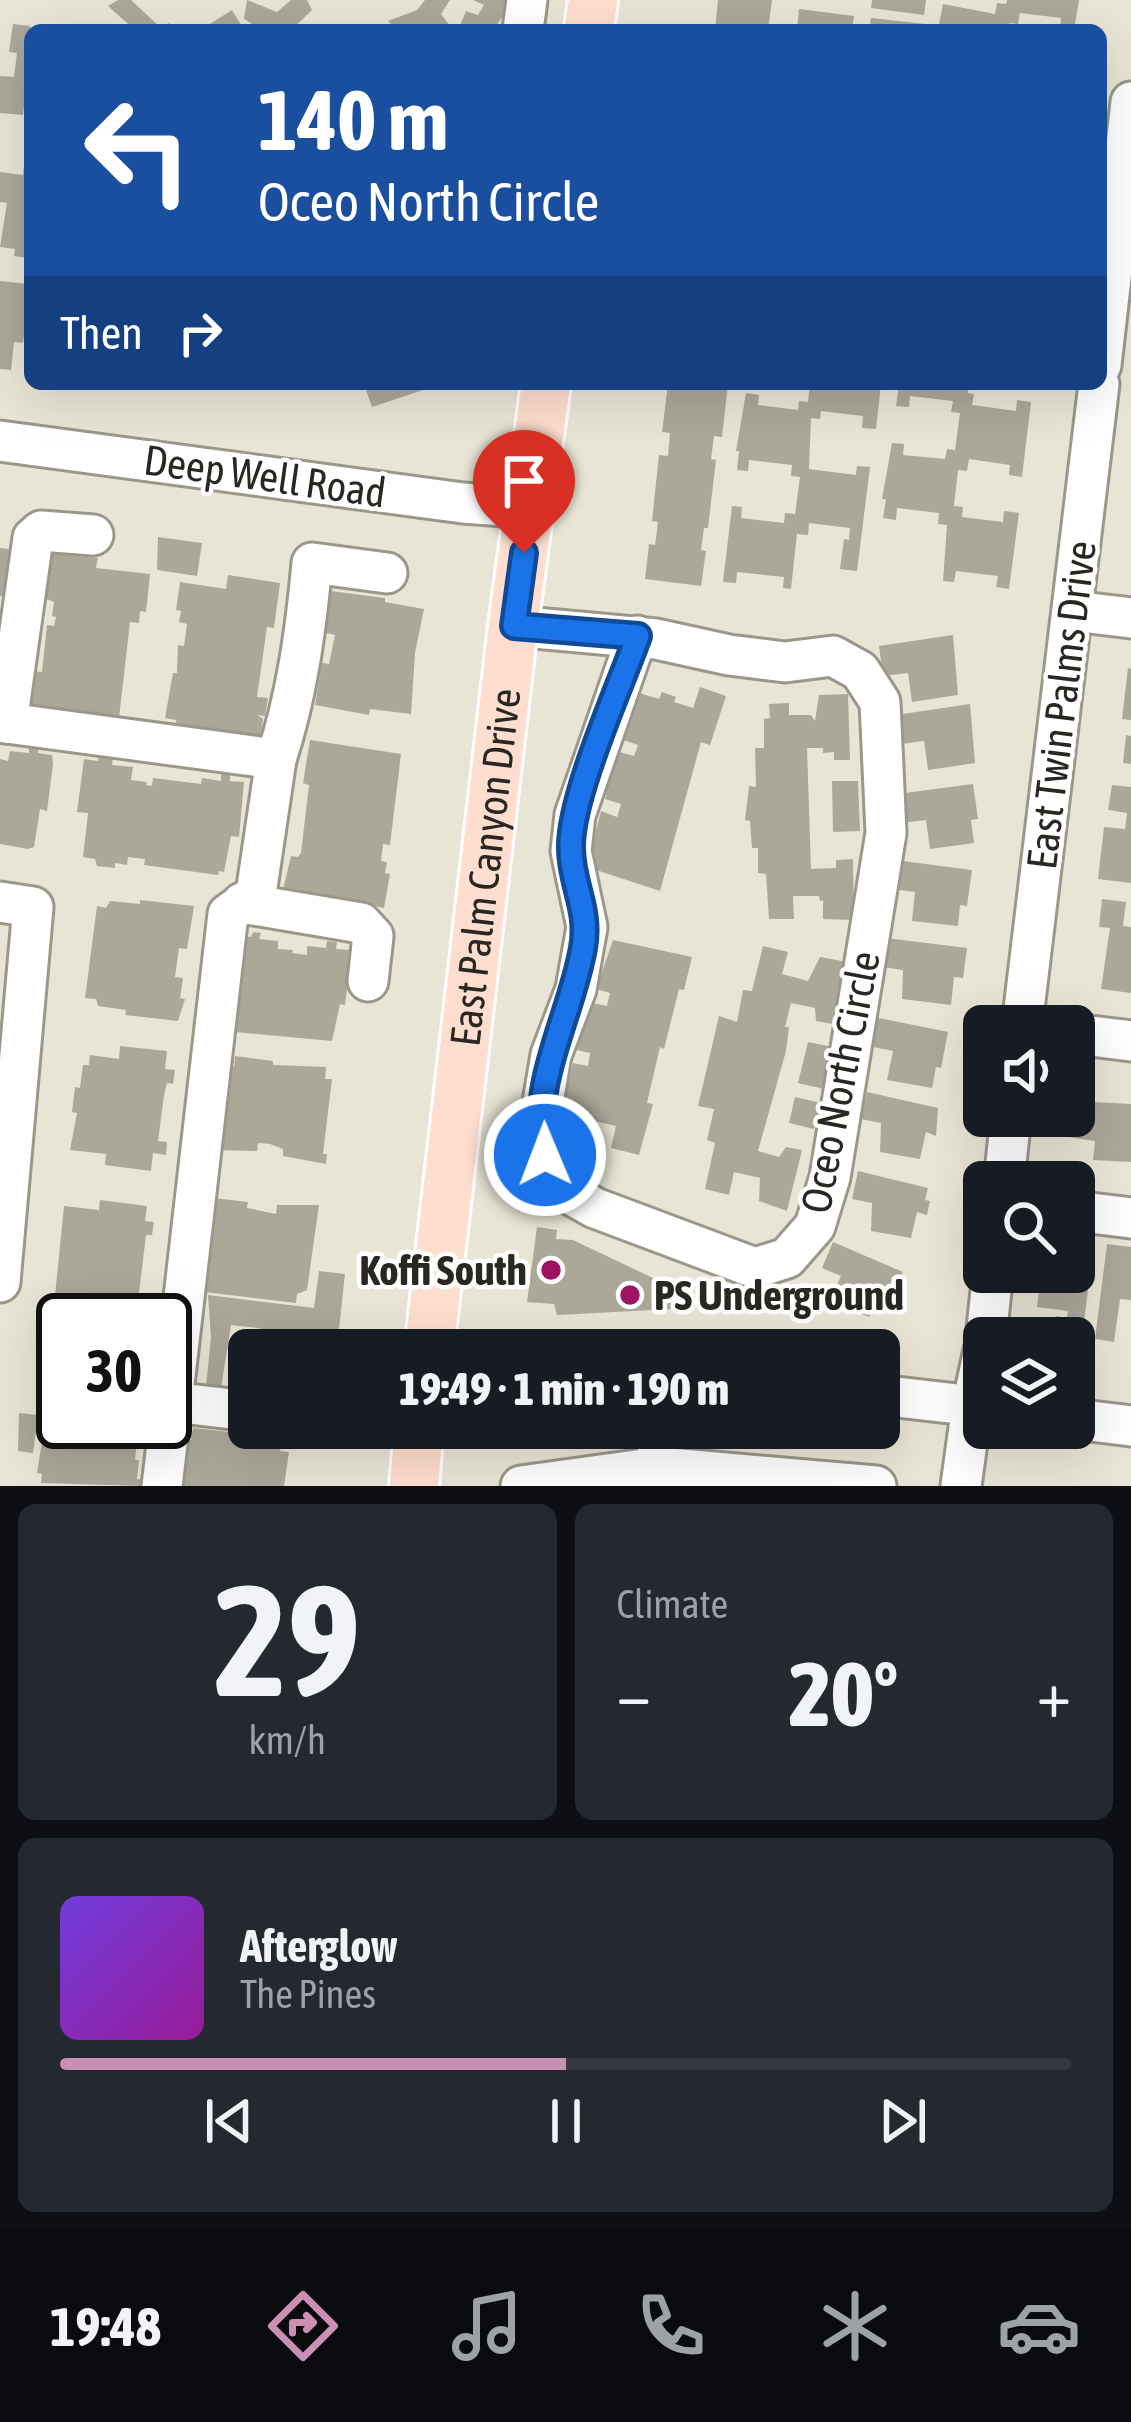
<!DOCTYPE html>
<meta charset="utf-8">
<style>
body{margin:0;font-family:"Asap Condensed",sans-serif;background:#242831;color:#f1f3f6;height:100vh;display:flex;flex-direction:column;font-size:45px;white-space:nowrap}
*{box-sizing:border-box;margin:0}
p{font-size:39px;color:#9ea1a6}
.icon{flex:none;width:66px;height:66px;fill:none;stroke:currentColor;stroke-width:2;stroke-linecap:round;stroke-linejoin:round}
.map{position:relative;height:1486px;overflow:hidden}
.sheet{display:flex;flex-direction:column;gap:18px;padding:18px;background:#0d0f14;flex:1}
.sheet>*{flex:none}
.banner{position:absolute;left:24px;top:24px;width:1083px;height:366px;border-radius:18px;box-shadow:0 12px 48px #0002;background:#1a4fa0;color:#fff;overflow:hidden}
.buttons{position:absolute;left:963px;top:1005px;display:grid;gap:24px}
.buttons a{display:grid;place-items:center;width:132px;height:132px;border-radius:18px;background:#171b24;box-shadow:0 12px 48px #0002;font-size:60px}
.speed{position:absolute;left:36px;top:1293px;display:flex;gap:24px;font-size:60px;font-weight:700;text-align:center}
.speed>*{display:grid;place-content:center;width:156px;height:156px;border-radius:50%;background:#171b24;box-shadow:0 12px 48px #0002;line-height:1}
.speed .limit{border:6px solid #111;border-radius:18px;background:#fff;color:#111}
.pin{position:absolute;display:grid;place-items:center;width:102px;height:102px;color:#fff;margin:-123px -51px;border-radius:50% 50% 50% 0;rotate:-45deg;box-shadow:0 0 12px #0007}
.pin .icon{rotate:45deg}
.me{position:absolute;width:132px;margin:-66px;rotate:359deg;stroke-linejoin:round;filter:drop-shadow(0 0 9px #0008)}
.turn{display:flex;align-items:center;gap:42px;height:252px;padding:0 36px;font-size:54px}
.turn .icon{width:156px;height:156px;stroke-width:2.5}
.turn b{display:block;font-size:84px;line-height:102px}
.then{display:flex;align-items:center;height:114px;padding:0 36px;background:#0003;gap:24px;font-size:45px}
.big{font-size:90px;font-weight:800;line-height:1.1}
.sheet .tile{flex:1;display:flex;flex-direction:column;justify-content:center;gap:18px;min-width:0;padding:0 42px;border-radius:18px;background:#242831}
.sheet .dial{align-items:center;gap:0}
.dial b{font-size:156px;line-height:1}
.song{display:flex;align-items:center;gap:36px}
.cover{width:144px;height:144px;border-radius:18px;background:linear-gradient(135deg,hsl(260 70% 55%),hsl(300 70% 35%))}
.played{height:12px;border-radius:6px;background:linear-gradient(90deg,#cb8fb4 50%,#363941 50%)}
.keys{display:flex;justify-content:space-around;direction:ltr}
.heat{display:flex;justify-content:space-between;align-items:center;font-size:66px;direction:ltr}
.sheet .tiles{flex:1;display:grid;gap:18px;grid-template-columns:1fr 1fr}
.tile:last-child{grid-column:span 2}
.trip{position:absolute;left:228px;top:1329px;width:672px;height:120px;border-radius:18px;background:#171b24;box-shadow:0 12px 48px #0002;font-weight:800;line-height:120px;text-align:center}
.tab-bar{display:flex;height:192px;justify-content:space-around;align-items:center;background:#090b0e;color:#9ea1a6}
.tab-bar .icon{width:84px;height:84px}
.tab-bar .on{color:#cb8fb4}
.tab-bar b{font-size:54px;color:#f1f3f6}
.map>svg:first-child{display:block}
</style>
<div class="map">
<svg width="1131" height="1486" viewBox="0 0 1131 1486">
<rect width="100%" height="100%" fill="#e9e5d6"/>
<g fill="#aba89a">
<path d="M118,0H131L161,28L169,23L176,30H135L108,6Z"/>
<path d="M247,0L277,12L291,0H307L312,10L291,30H262L244,19Z"/>
<path d="M425,0H450L441,14L453,30H395L388,21L417,10Z"/>
<path d="M473,0H515L493,30H458L466,11L478,15L484,5Z"/>
<path d="M718,0H772L768,30H715Z"/>
<path d="M872,0H926L924,15L871,8Z"/>
<path d="M1007,0H1079L1074,30H1060L1061,18L1020,13L1018,24L1009,23L1008,30H938L943,4L995,14L997,3L1006,4Z"/>
<path d="M799,9L854,16L852,30H797Z"/>
<path d="M232,10L243,28L240,30H187L197,24L202,29Z"/>
<path d="M871,18L925,24L924,30H869Z"/>
<path d="M13,24L30,26V108L24,107L23,115L0,113V76L14,77L17,53L9,52Z"/>
<path d="M24,165L30,166L28,258L14,256L15,249L0,247L7,203L0,202V172L23,175Z"/>
<path d="M0,281L30,284V330L25,329L23,343L14,342L11,370L0,369Z"/>
<path d="M364,384H438V385L372,407Z"/>
<path d="M668,384H728L722,437L714,436L711,459L716,460L708,528H704L701,550L706,551L701,586L645,579L649,544L655,545L658,522L652,521L659,455L668,456L670,433L662,432Z"/>
<path d="M810,384H881L876,429L862,428L863,416L821,411L820,419L811,418L809,469L856,475L857,466L870,467L857,571L840,569L844,539L849,540L850,528L809,523L808,535L797,534L791,589L783,588L784,577L737,572L736,583L723,582L732,506L742,507L741,518L784,523L785,513L795,514L800,477L791,476L792,465L749,460L748,471L737,470L739,451H736L746,393L759,395L758,405L798,410L799,401L808,402Z"/>
<path d="M899,384H969L968,393L974,394L972,405L1016,411L1017,400L1031,402L1022,477L1009,475L1010,465L969,459L967,471L958,470L954,506L963,507L962,517L1003,522L1004,511L1019,513L1009,589L996,587L998,576L956,571L954,582L943,581L947,525L938,524L939,513L897,508L896,520L883,518L886,499H882L892,443L904,444L903,455L945,459L947,449L955,450L960,413L951,412L953,401L910,396L909,407L896,406Z"/>
<path d="M158,537L202,543L197,576L157,570Z"/>
<path d="M0,548L9,549L3,596H0Z"/>
<path d="M46,553L98,558L96,568L150,574L146,612L140,611L139,623L130,622L119,718L78,713L77,719L26,712L33,671L42,672L47,625L54,626L56,617L52,616L54,602L42,597Z"/>
<path d="M228,575L280,583L274,628L267,627L257,697L268,698L265,716L257,715L263,719L260,743L177,728L176,720L165,718L173,673H177L178,645L184,646L187,624L179,622L181,611L176,610L180,582L226,589Z"/>
<path d="M331,591L385,598V602L424,609L415,653L411,714L370,709L369,715L315,705L322,663L329,664L335,635L326,633Z"/>
<path d="M953,635L958,695L912,702L908,673L883,676L879,646Z"/>
<path d="M1128,668L1131,669V720L1122,719Z"/>
<path d="M700,687L726,696L710,745L701,742L660,891L587,867L601,811L617,817L621,804L605,799L616,751L634,756L638,745L620,739L636,692L659,699L662,692L676,697L674,702L693,708Z"/>
<path d="M848,694L850,760H834V752L823,753V748H807L811,869L836,868V860L853,859L854,920L823,919V900L820,901L819,896H793L794,919H769L766,874L758,873V848H752L750,821L745,820L749,786L756,787L755,748H764V719L770,718L769,704L789,703V715H811L815,721L819,695Z"/>
<path d="M970,704L975,763L928,770L924,741L901,744L896,715Z"/>
<path d="M1126,735L1131,736V764L1123,763Z"/>
<path d="M310,740L401,754L390,845L383,844L381,861L387,862L385,873L390,874L384,908L339,899L336,911L281,898L291,856L298,857L301,853L309,785L303,783Z"/>
<path d="M29,747L38,748V753L52,755L53,764L47,811L40,809L34,847L28,849L0,844V759L8,761L10,751L29,753Z"/>
<path d="M99,755L113,757L112,765L133,767L131,780L147,782L146,785L152,786L153,778L201,784L202,778L221,781V773L230,775V781L244,782L239,837L231,836L224,872L219,871L218,875L144,865L145,859L128,857L127,865L115,863V868L97,866L95,859L83,857L88,813L77,812L84,759L98,761Z"/>
<path d="M832,781H858L860,831L833,832Z"/>
<path d="M973,784L978,819L971,820L974,843L930,849L926,820L901,823L897,794Z"/>
<path d="M1112,785L1131,787V883L1098,879L1104,827L1125,829L1127,813L1108,810Z"/>
<path d="M895,860L972,870L967,906L960,905L958,926L912,921L915,892L892,889Z"/>
<path d="M1102,899L1126,902L1123,926L1131,927V993L1101,989L1110,928L1099,927Z"/>
<path d="M140,900L194,906L187,949L179,948L175,977L183,978L180,998L185,999L178,1021L125,1015L126,1010L98,1006L96,999L85,998L97,906L106,908L110,901L140,904Z"/>
<path d="M253,932L261,933L259,939L278,941V949L293,950L292,953L307,955V946L326,948L327,941L337,942L336,949L352,950L345,1005L340,1004L332,1041L235,1032L236,1022L229,1020L236,935L251,937Z"/>
<path d="M886,938L967,948L963,978L954,977L951,1005L902,999L903,970L883,967Z"/>
<path d="M613,940L692,957L684,990L679,989L664,1049L660,1047L647,1103L653,1104L639,1155L611,1148L616,1126L594,1121L593,1125L586,1123L587,1116L562,1110L573,1063L588,1066L590,1053L577,1050L592,1003L607,1006L610,993L596,989Z"/>
<path d="M763,946L788,952L782,974L808,981L820,957L847,962L833,1024L816,1021L815,1008L791,1003L785,1027H789L786,1051L758,1151L779,1157L786,1147L802,1150L787,1211L759,1201L760,1178L734,1172L729,1195L705,1189L715,1143L707,1140L714,1109L698,1106L719,1016L737,1022L743,990L752,991Z"/>
<path d="M874,1017L948,1032L941,1068L936,1067L932,1088L887,1080L893,1051L868,1046Z"/>
<path d="M808,1042L833,1047L824,1089L798,1083Z"/>
<path d="M120,1046L167,1051L165,1069L175,1070L173,1084L167,1083L164,1095L158,1141L167,1142L166,1155L153,1153L151,1171L105,1165L106,1154L70,1150L77,1113L72,1112L75,1087L80,1088L83,1065H89L90,1055L119,1059Z"/>
<path d="M235,1056L273,1061V1065L326,1067L325,1079H332L323,1154H327L326,1164L283,1156V1149L270,1144L258,1143L257,1151L213,1150L226,1066L234,1067Z"/>
<path d="M867,1092L938,1108L936,1136L926,1132L920,1159L880,1152L881,1123L861,1119Z"/>
<path d="M795,1097L821,1103L814,1129L789,1123Z"/>
<path d="M1074,1101L1131,1104V1162L1093,1160L1095,1141L1068,1137Z"/>
<path d="M858,1171L928,1188L925,1200L930,1201L927,1215L917,1212L911,1238L871,1231L872,1203L852,1199Z"/>
<path d="M205,1197L248,1202L247,1208L276,1214L277,1205H319L307,1290L297,1294L296,1303L205,1292L207,1278L200,1277Z"/>
<path d="M100,1200L147,1206L145,1221L154,1222L152,1235H146L139,1293L150,1294L148,1310L138,1309L136,1320L89,1319L90,1311L54,1306L64,1206L99,1210Z"/>
<path d="M537,1227L557,1230L556,1239L573,1240L695,1298L691,1308L557,1315L554,1304L527,1302Z"/>
<path d="M833,1242L903,1272L897,1284L892,1282L880,1309L874,1306L869,1317L837,1304L842,1292L835,1289L841,1276L822,1268Z"/>
<path d="M1107,1244L1131,1247V1300L1120,1299L1114,1342L1095,1339Z"/>
<path d="M1075,1248L1093,1250L1082,1338L1054,1334L1056,1316L1067,1318L1068,1311L1037,1307L1040,1281L1070,1288Z"/>
<path d="M319,1271L345,1274L337,1347L285,1350L259,1328L231,1325L221,1388L206,1387L211,1337L208,1295L314,1308Z"/>
<path d="M56,1336L63,1337V1422H139L135,1460H139L137,1479L143,1480L142,1486L41,1483L42,1474L37,1473L43,1435H47L46,1423L54,1382L47,1381V1368Z"/>
<path d="M19,1413L38,1415L33,1453L18,1451Z"/>
<path d="M193,1428L229,1432V1436L282,1439L280,1451L289,1452L284,1486H171L182,1439L191,1440Z"/>
</g>
<g fill="none" stroke-linecap="round" stroke-linejoin="round">
<defs>
<g id="minor">
<path d="M523,30L527,0"/>
<path d="M1101,365L1131,102"/>
<path d="M0,441L463,503L530,508"/>
<path d="M1073,611L1131,618"/>
<path d="M513,626L656,639L729,655L785,662L833,656L860,671L880,702L886,833L830,1177L815,1226L787,1258L755,1268L595,1208L552,1184L539,1126L551,1055L576,989L587,927L571,851L575,815L637,636"/>
<path d="M0,722L276,759L256,894L228,914L172,1402L249,1411"/>
<path d="M7,723L33,538L41,531L93,535"/>
<path d="M276,759C297,696 306,628 312,563L387,573"/>
<path d="M0,902L33,907L0,1282"/>
<path d="M242,903L361,923L373,936L368,981"/>
<path d="M1022,1026L1099,384"/>
<path d="M1074,1034L1131,1041"/>
<path d="M1004,1182L1011,1116"/>
<path d="M1074,1211L1131,1218"/>
<path d="M986,1338L993,1272"/>
<path d="M879,1395L984,1407"/>
<path d="M1074,1419L1131,1426"/>
<path d="M657,1428L658,1467"/>
<path d="M162,1486L172,1402"/>
<path d="M521,1486L658,1467L876,1486"/>
<path d="M961,1486L972,1406L984,1350"/>
</g>
<g id="major">
<path d="M589,30L593,0"/>
<path id="s1" d="M429,1350L513,626L546,384"/>
<path d="M414,1486L419,1428"/>
</g>
</defs>
<use href="#minor" stroke="#9b988a" stroke-width="45"/>
<use href="#major" stroke="#fff" stroke-width="54"/>
<use href="#minor" stroke="#fff" stroke-width="39"/>
<use href="#major" stroke="#ffddcf" stroke-width="48"/>
</g>
<g fill="none" stroke-linecap="round" stroke-linejoin="round">
<defs>
<path id="route" d="M524,553L514,626L638,636C619,689 570,797 571,848C571,885 590,908 583,948C571,1017 529,1084 545,1155"/>
</defs>
<use href="#route" stroke="#114b97" stroke-width="30"/>
<use href="#route" stroke="#1a73e8" stroke-width="21"/>
</g>
<g fill="#9d1464" stroke="#fff" stroke-width="4.5">
<circle cx="551" cy="1270" r="12"/>
<circle cx="630" cy="1295" r="12"/>
</g>
<g text-anchor="middle" dominant-baseline="central" stroke-width="9" stroke-linejoin="round" paint-order="stroke">
<g font-size="42" fill="#282721" stroke="#fff">
<text transform="translate(265 476) rotate(8)">Deep Well Road</text>
<text transform="translate(1061 705) rotate(-83)">East Twin Palms Drive</text>
<text stroke="none"><textPath href="#s1" startOffset="486">East Palm Canyon Drive</textPath></text>
<text transform="translate(840 1082) rotate(-79)">Oceo North Circle</text>
</g>
<g font-size="42" font-weight="bold" fill="#282721" stroke="#fff" text-anchor="end">
<text x="527" y="1270">Koffi South</text>
<text x="654" y="1295" text-anchor="start">PS Underground</text>
</g>
</g>
</svg>
<div class="buttons">
<a><svg class="icon" aria-label="sound" viewBox="0 0 24 24"><path d="M4 9h4l5-4v14l-5-4H4zM17 9q2 3 0 6"/></svg></a>
<a><svg class="icon" aria-label="search" viewBox="0 0 24 24"><circle cx="10" cy="10" r="6"/><path d="M15 15l6 6"/></svg></a>
<a><svg class="icon" aria-label="layers" viewBox="0 0 24 24"><path d="M12 4l9 5-9 5-9-5zM3 14l9 5 9-5"/></svg></a>
</div>
<div class="speed"><div class="limit">30</div></div>
<div class="pin" style="left:524px;top:553px;background:#d93025"><svg class="icon" aria-label="arrive" viewBox="0 0 24 24"><path d="M6 21V4h12l-3 4 3 4H6"/></svg></div>
<svg class="me" style="left:545px;top:1155px" viewBox="-20 -20 40 40"><circle r="17" fill="#1a73e8" stroke="#fff" stroke-width="3"/><path d="M0-11L8 9 0 5-8 9z" fill="#fff"/></svg>
<div class="trip">19:49 · 1 min · 190 m</div>
<div class="banner">
<div class="turn"><svg class="icon" aria-label="left" viewBox="0 0 24 24"><path d="M17 20v-9H6M10 6l-5 5 5 5"/></svg><div><b>140 m</b>Oceo North Circle</div></div>
<div class="then">Then<svg class="icon" aria-label="right" viewBox="0 0 24 24"><path d="M7 20v-9h11M14 6l5 5-5 5"/></svg></div>
</div>
</div>
<section class="sheet">
<div class="tiles">
<div class="tile dial"><b>29</b><p>km/h</p></div>
<div class="tile"><p>Climate</p>
<div class="heat"><a>−</a><b class="big">20°</b><a>+</a></div>
</div>
<div class="tile">
<div class="song"><i class="cover"></i><div><b>Afterglow</b><p>The Pines</p></div></div>
<div class="played"></div>
<div class="keys"><svg class="icon" aria-label="previous" viewBox="0 0 24 24"><path d="M18 5L8 12l10 7zM5 5v14"/></svg><svg class="icon" aria-label="pause" viewBox="0 0 24 24"><path d="M8 5v14M16 5v14"/></svg><svg class="icon" aria-label="next" viewBox="0 0 24 24"><path d="M6 5l10 7-10 7zM19 5v14"/></svg></div>
</div>
</div>
</section>
<nav class="tab-bar">
<b>19:48</b>
<svg class="icon on" aria-label="directions" viewBox="0 0 24 24"><path d="M12 3l9 9-9 9-9-9zM9 14v-3h6M13 9l2 2-2 2"/></svg>
<svg class="icon" aria-label="music" viewBox="0 0 24 24"><path d="M9 18V5l10-2v13"/><circle cx="6" cy="18" r="3"/><circle cx="16" cy="16" r="3"/></svg>
<svg class="icon" aria-label="phone" viewBox="0 0 24 24"><path d="M5 4h4l2 5-3 2q2 4 5 5l2-3 5 2v4C11 20 4 13 5 4z"/></svg>
<svg class="icon" aria-label="climate" viewBox="0 0 24 24"><path d="M12 3v18M4 7l16 10M4 17L20 7"/></svg>
<svg class="icon" aria-label="car" viewBox="0 0 24 24"><path d="M5 17H2v-5l4-1 3-4h7l3 4 3 1v5h-3M9 17h6M6 11h13"/><circle cx="7" cy="17" r="2"/><circle cx="17" cy="17" r="2"/></svg>
</nav>
